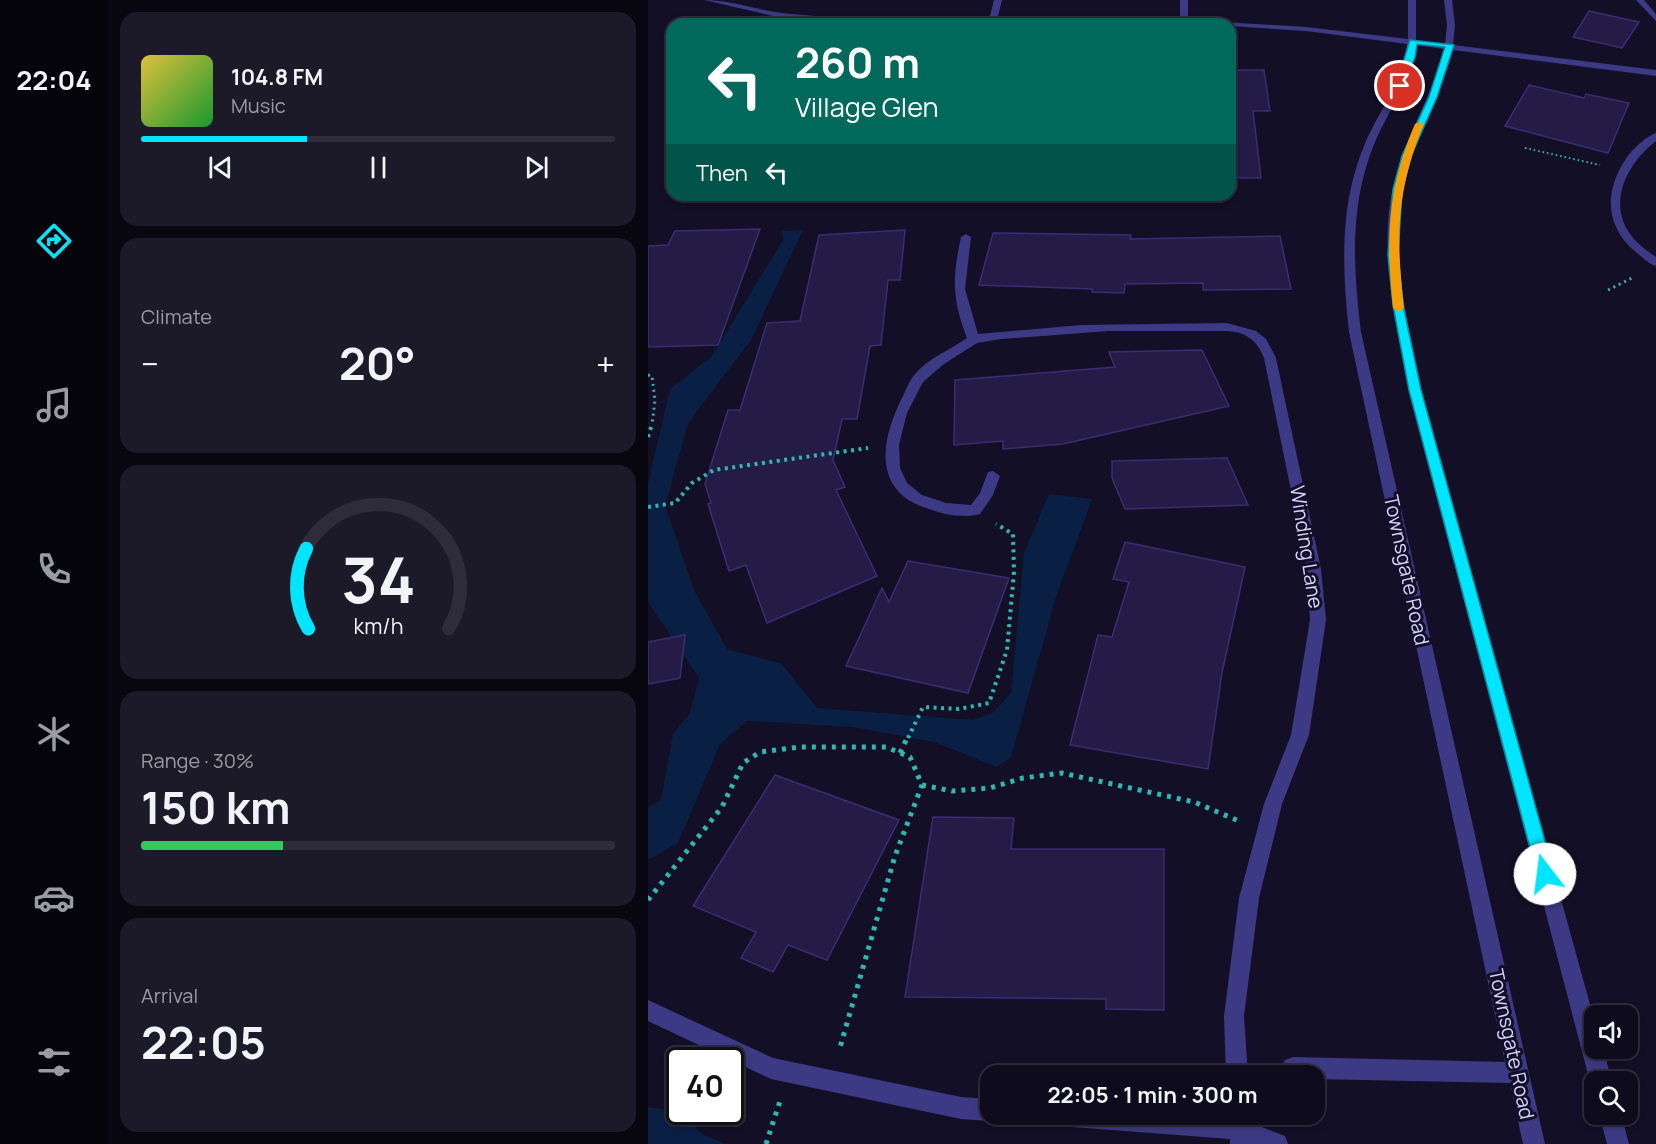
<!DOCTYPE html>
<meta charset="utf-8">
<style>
body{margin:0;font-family:Manrope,sans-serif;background:#1c1929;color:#f1f3f6;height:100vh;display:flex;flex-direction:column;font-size:22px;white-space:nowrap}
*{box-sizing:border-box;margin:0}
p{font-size:20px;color:#9b9ba3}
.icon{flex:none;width:33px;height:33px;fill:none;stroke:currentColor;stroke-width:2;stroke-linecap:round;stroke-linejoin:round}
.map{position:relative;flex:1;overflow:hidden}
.sheet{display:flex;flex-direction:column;gap:12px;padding:12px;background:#08060f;width:540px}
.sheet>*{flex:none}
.hud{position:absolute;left:18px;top:18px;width:570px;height:183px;border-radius:18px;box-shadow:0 3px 9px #0003,0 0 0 2px #2e2b3b;background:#00695c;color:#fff;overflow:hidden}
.buttons{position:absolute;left:936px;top:1005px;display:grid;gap:12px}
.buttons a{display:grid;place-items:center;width:54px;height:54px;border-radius:12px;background:#0e0b1c;box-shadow:0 3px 9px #0003,0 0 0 2px #2e2b3b;font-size:30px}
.speed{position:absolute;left:18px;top:1047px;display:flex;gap:12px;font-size:30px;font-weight:700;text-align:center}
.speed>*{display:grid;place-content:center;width:78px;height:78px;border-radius:50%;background:#0e0b1c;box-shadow:0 3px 9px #0003,0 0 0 2px #2e2b3b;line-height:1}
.speed .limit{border:3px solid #111;border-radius:9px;background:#fff;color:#111}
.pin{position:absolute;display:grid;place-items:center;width:51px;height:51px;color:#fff;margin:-26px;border:3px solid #fff;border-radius:50%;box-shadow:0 2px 6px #0007}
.me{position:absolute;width:66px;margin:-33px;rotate:345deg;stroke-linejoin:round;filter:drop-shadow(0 0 4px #0008)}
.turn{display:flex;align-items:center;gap:21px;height:126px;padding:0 30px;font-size:27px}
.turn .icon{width:78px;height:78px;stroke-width:2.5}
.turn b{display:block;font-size:42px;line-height:51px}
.then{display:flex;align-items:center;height:57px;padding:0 30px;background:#0003;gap:12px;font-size:22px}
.big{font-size:45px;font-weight:700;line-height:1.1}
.sheet .card{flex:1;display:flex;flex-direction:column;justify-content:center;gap:9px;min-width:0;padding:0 21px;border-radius:18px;background:#1c1929}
.sheet .dial{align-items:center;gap:0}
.dial svg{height:156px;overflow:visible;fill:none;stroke:#2e2b3b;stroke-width:7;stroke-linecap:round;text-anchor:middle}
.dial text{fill:#f1f3f6;stroke:none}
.song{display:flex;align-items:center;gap:18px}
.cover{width:72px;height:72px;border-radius:9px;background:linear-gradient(135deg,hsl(50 70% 55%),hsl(130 70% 35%))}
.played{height:6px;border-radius:3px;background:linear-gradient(90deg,#00e5ff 35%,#2e2b3b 35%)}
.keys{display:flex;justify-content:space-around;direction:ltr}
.heat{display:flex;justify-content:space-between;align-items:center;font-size:33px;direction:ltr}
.charge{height:9px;border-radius:4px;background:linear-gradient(90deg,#34c759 30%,#2e2b3b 0)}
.trip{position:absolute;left:332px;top:1065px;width:345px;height:60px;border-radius:18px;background:#0e0b1c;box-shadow:0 3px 9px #0003,0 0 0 2px #2e2b3b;font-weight:700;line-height:60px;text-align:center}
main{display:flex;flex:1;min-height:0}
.tabs{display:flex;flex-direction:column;width:108px;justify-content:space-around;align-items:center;background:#06040b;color:#9b9ba3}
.tabs .icon{width:42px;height:42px}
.tabs .current{color:#00e5ff}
.tabs b{font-size:27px;color:#f1f3f6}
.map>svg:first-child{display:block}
</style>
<main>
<nav class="tabs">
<b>22:04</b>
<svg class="icon current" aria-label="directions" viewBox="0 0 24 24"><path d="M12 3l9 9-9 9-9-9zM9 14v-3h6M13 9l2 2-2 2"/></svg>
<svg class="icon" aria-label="music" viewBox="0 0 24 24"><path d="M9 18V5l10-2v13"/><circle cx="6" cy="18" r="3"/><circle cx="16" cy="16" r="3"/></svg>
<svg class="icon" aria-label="phone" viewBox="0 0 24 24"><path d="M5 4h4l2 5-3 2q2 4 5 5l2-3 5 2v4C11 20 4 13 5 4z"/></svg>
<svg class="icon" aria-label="climate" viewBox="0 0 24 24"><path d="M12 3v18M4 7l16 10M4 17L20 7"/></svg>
<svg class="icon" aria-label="car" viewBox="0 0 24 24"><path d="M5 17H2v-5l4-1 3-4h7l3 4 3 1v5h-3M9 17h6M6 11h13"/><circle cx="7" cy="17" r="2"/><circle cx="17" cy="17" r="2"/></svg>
<svg class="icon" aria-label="filters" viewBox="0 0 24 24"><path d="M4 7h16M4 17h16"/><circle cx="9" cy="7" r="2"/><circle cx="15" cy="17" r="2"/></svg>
</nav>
<section class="sheet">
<div class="card">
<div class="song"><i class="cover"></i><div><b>104.8 FM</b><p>Music</p></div></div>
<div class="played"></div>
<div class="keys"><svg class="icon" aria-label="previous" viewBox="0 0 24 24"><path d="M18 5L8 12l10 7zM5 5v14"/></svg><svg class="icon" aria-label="pause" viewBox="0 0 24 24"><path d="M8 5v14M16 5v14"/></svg><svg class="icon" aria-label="next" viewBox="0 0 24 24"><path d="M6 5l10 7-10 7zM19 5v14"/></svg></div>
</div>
<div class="card"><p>Climate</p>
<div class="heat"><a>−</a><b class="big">20°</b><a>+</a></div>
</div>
<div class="card dial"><svg viewBox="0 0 100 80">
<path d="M14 69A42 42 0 1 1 86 69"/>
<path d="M14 69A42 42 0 0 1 13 28" stroke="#00e5ff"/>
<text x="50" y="56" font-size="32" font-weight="700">34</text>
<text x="50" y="72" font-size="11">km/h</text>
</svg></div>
<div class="card"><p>Range · 30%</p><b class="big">150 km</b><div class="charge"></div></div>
<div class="card"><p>Arrival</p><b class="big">22:05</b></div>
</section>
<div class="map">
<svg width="1008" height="1144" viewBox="0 0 1008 1144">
<rect width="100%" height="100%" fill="#130f26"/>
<g fill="#0a1f44">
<path d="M155,230L103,340L40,423L17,506L46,590L79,649L134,664L169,708L325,720L346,712L363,693L376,553L401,494L444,499L408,597L363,757L349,767L286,742L205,727L99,721L72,744L30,843L0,860V808L13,800L25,734L42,713L51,678L0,602V483L22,389L64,356L135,240L134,231Z"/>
<path d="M0,1107L31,1112L54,1134L77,1144H0Z"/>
</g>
<g fill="#241b47" stroke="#3b2d73" stroke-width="1.5">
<path d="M941,11L991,22L974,48L925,37Z"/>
<path d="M582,70H616L622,111H605L613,178H582Z"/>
<path d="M881,85L936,98L938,94L981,103L960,153L857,126Z"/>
<path d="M112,229L70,345L0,347V246L20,245L27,231Z"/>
<path d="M257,230L252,280H240L233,345L222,346L209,419H194L185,460L197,487L188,490L229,576L119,623L98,565L81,571L60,504L63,503L57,484L80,410H92L119,323L152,321L171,235Z"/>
<path d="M345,233L483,235L482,239L632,236L643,289L555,290V283L477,284L476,293L444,292V289L331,285Z"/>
<path d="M554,350L581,406L415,444L355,449V441L306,445L307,380L467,367L461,352Z"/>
<path d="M579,458L600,505L477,509L464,478V461Z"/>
<path d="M477,542L597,567L574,673L560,769L422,745L450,635L464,637L481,582L465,579Z"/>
<path d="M260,561L361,578L320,693L198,666L234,588L241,602Z"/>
<path d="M37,635L32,678L0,684V642Z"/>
<path d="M127,775L251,820L179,960L140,945L125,972L93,958L108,932L45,906Z"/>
<path d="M285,817L366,818L363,849H516V1010L458,1009V999L257,997Z"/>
</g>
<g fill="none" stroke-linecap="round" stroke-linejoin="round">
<path stroke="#2fb8b0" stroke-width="2" stroke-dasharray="1.5 3" stroke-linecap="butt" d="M877,148L952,165"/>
<g stroke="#2fb8b0" stroke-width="3" stroke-dasharray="2 4" stroke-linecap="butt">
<path d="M960,290L986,277"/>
<path d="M0,375L4,376L7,400L4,425"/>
</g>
<g stroke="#2fb8b0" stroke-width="4" stroke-dasharray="3 4.5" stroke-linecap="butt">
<path d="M0,437L4,424"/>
<path d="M0,507L27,503L44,483L66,470L220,448"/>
<path d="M260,738L275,707L311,709L341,703L359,650L366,572L365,534L348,524"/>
</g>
<g stroke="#2fb8b0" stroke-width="5" stroke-dasharray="4 6" stroke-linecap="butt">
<path d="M252,753L260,736"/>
<path d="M274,785L304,791L342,788L375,778L414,773L546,802L591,821"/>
<path d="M0,900L74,807L95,763L112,752L151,747H238L262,757L274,785L247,856L191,1051"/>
<path d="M118,1144L132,1101"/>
</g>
<g fill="#3d3a85" fill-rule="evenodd">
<path d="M56,0C86,0 113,12 143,14C209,20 275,20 341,20L346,0H354L349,20H532V0H540V20L658,27L760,39V0H768V40L797,44L799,25L796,0H804L807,25L805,45L1008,70V76L805,50C794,91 771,128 760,169C739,242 758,318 773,390L946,1019V1048H955L964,1082H946V1090L942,1082L761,390C747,318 727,241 750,168C763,127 786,91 796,49L768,45C763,81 741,110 727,142C701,204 705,267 713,332L897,1144H875L862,1083L666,1079V1076H628L637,1060L645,1057L857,1062L701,332C694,267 691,203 718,141C732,110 755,80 759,44L658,31L582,26V24H196L134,18Z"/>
<path d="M988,0H996L1008,14V21Z"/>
<path d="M1008,133V141C978,164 957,206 986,239C992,246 1001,252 1008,257V266C1001,264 995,258 989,253C956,227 956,190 979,157C986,148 997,137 1008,133Z"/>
<path d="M318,234L323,237L317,289L330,334L433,325L579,323L608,331L618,339L628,358L673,569L678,620L661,735L634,804L611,898L596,1016L600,1076H578L576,1016L591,898L616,804L643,735L662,620L659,569L616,358C609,340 598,332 579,331H460L353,339L329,343L296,364L275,382L259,413L251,445L252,468L259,483L274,495L298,503L323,505L332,493L340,472L345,471L352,476L345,495L332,514C315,519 294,514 278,508C224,491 233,439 254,398C258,390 261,381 267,374C281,358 302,350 319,338C304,299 304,278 313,237Z"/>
<path d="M0,1000L125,1058L313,1097L342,1099V1114H351L342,1121L313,1119L123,1079L0,1021Z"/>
<path d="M387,1114H546L580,1117V1114H602L603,1123L637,1136L640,1144H582V1139L398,1125L390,1122Z"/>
<path d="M951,1114H973L981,1144H959Z"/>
</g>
</g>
<path fill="#00e5ff" stroke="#0095a6" stroke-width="1.5" d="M762,40L806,45L789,97L763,156L754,190L750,255L755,305L773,390L906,874L903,880L897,882L891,880L889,874L761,390L745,305L740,255L745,190L754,156L781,97L797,47L769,44L767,57L756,86L752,88L748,86Z"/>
<path fill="#f59e0b" d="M772,122L776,124C748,191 748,238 756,308L751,312L745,308C738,238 739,190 767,124Z"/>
<g text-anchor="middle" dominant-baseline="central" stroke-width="6" stroke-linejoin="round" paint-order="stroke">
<g font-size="20" fill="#d9d4ff" stroke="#130f26">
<text transform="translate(659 547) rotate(81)">Winding Lane</text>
<text transform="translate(759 570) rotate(78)">Townsgate Road</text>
<text transform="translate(864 1044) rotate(78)">Townsgate Road</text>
</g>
</g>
</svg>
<div class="buttons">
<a><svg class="icon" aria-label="sound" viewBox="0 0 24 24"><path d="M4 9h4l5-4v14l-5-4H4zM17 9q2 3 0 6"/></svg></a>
<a><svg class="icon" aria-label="search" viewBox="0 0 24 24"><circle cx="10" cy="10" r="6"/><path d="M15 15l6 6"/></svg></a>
</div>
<div class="speed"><div class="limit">40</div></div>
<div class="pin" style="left:752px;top:86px;background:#d93025"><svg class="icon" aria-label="arrive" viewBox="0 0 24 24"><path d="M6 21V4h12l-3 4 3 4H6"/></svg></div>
<svg class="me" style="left:897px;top:874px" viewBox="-20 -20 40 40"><circle r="19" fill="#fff"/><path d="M0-13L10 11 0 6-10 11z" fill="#00e5ff"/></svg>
<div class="trip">22:05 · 1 min · 300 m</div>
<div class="hud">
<div class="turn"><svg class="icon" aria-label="left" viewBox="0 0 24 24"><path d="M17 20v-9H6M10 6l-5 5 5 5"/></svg><div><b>260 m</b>Village Glen</div></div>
<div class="then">Then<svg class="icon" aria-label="left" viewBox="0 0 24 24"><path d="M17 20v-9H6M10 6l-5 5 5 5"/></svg></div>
</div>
</div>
</main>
